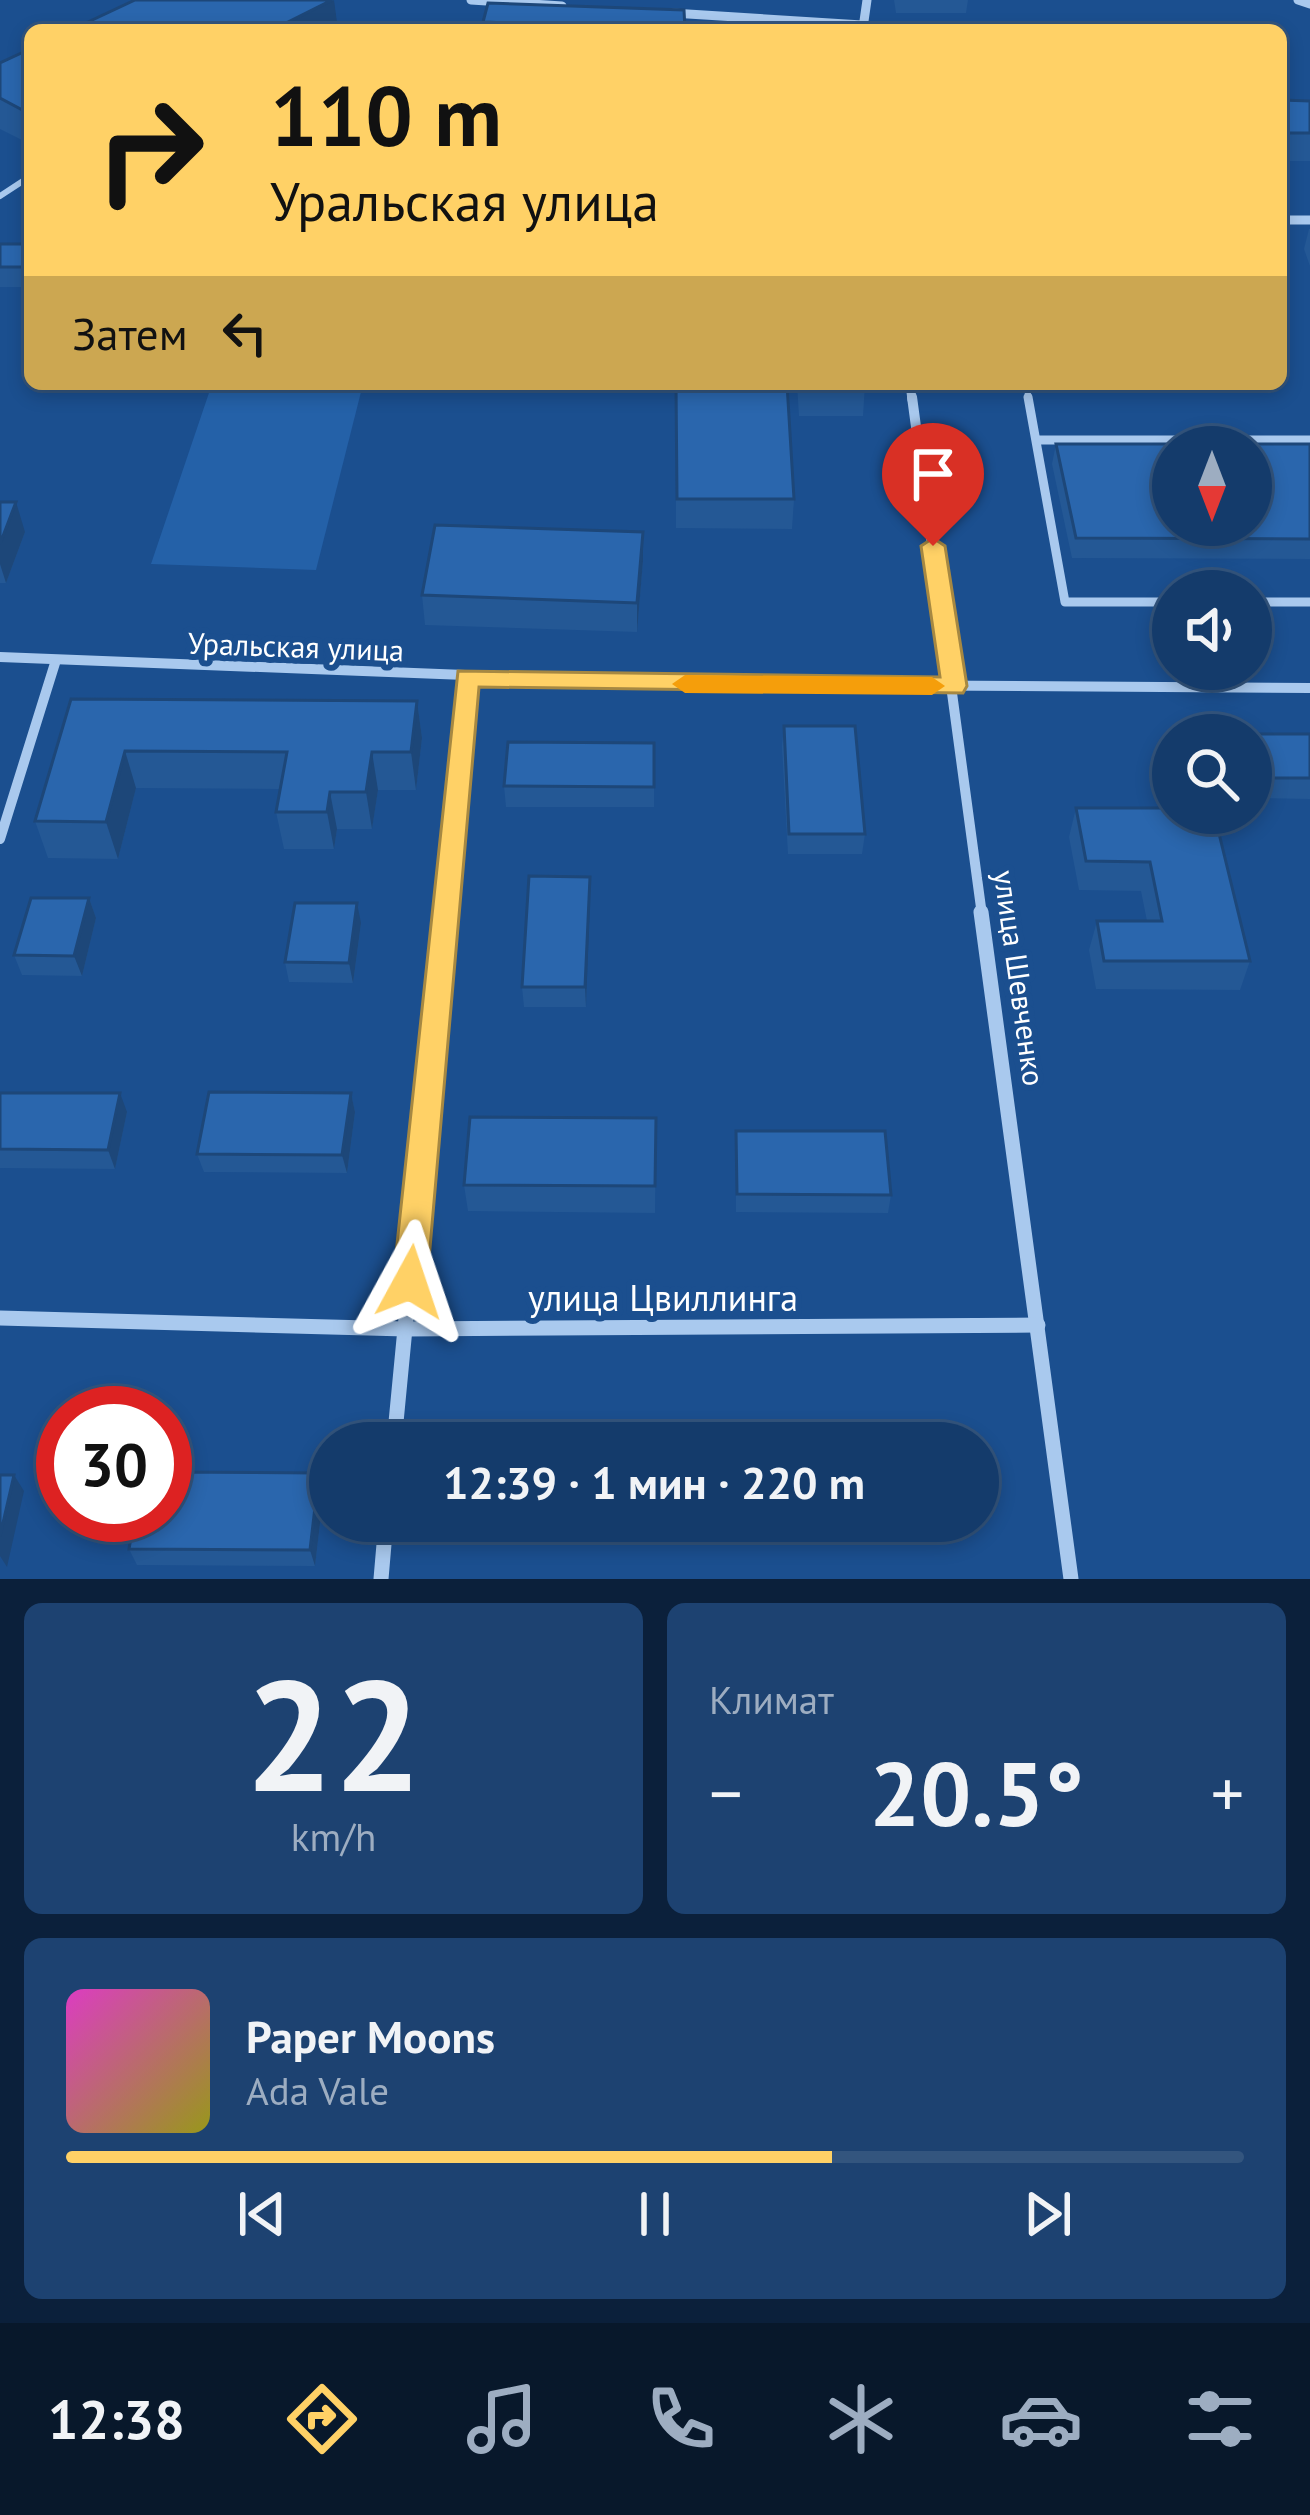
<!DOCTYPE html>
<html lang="ru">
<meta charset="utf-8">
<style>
body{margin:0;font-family:"PT Sans",sans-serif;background:#1d4271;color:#f1f3f6;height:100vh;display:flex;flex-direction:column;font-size:45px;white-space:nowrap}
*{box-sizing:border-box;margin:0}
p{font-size:39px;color:#9dadc1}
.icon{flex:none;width:66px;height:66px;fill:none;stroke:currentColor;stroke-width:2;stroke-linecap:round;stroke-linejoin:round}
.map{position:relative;height:1579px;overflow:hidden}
.drawer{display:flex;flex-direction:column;gap:24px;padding:24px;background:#0b203b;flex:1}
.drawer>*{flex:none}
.guide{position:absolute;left:24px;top:24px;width:1263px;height:366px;border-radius:18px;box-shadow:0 6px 18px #0003,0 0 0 3px #33557e;background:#ffd166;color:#111;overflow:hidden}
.needle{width:78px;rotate:180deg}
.fabs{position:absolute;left:1152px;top:426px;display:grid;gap:24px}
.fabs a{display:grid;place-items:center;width:120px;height:120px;border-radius:50%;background:#143b6b;box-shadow:0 6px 18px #0003,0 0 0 3px #33557e;font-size:60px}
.speed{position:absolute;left:36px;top:1386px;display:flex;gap:24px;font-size:60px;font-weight:700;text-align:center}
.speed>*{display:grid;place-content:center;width:156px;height:156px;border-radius:50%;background:#143b6b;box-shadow:0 6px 18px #0003,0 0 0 3px #33557e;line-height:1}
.speed .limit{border:18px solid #d22;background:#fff;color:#111}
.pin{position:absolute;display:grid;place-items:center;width:102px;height:102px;color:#fff;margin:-123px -51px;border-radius:50% 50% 50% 0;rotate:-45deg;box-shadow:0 0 12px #0007}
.pin .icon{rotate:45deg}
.me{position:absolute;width:132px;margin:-66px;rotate:5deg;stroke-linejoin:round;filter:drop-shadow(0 0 9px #0008)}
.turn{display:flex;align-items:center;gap:42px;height:252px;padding:0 48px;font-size:54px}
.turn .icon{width:156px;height:156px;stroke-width:2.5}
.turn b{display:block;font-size:84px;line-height:102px}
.then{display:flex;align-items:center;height:114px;padding:0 48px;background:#0003;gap:24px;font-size:45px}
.big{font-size:90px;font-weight:700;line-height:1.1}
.drawer .card{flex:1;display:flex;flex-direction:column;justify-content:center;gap:18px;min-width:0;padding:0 42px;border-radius:18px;background:#1d4271}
.drawer .dial{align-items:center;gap:0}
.dial b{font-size:156px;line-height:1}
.song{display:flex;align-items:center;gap:36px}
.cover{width:144px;height:144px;border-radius:18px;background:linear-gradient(135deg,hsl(310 70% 55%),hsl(60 70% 35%))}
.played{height:12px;border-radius:6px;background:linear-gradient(90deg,#ffd166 65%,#33557e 65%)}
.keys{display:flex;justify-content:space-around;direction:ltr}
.heat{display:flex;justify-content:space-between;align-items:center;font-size:66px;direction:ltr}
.drawer .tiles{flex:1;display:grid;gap:24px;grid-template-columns:1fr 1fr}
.card:last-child{grid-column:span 2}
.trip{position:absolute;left:309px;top:1422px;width:690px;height:120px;border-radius:60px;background:#143b6b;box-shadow:0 6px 18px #0003,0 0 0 3px #33557e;font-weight:700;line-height:120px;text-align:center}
.menu{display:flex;height:192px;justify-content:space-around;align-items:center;background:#08182b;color:#9dadc1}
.menu .icon{width:84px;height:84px}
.menu .on{color:#ffd166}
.menu b{font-size:54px;color:#f1f3f6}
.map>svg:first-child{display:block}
</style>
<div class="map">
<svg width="1310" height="1579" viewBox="0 0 1310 1579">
<rect width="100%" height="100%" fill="#1b4f8f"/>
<path fill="#2461a8" d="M212,384H363L316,570L151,564Z"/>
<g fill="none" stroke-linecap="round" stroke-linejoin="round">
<g stroke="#a9c9ee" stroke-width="6">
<path d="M0,196L26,179"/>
<path d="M1026,384L1029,400"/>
</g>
<g stroke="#a9c9ee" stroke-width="9">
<path d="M1028,397L1065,602H1173"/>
<path d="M1037,440H1310"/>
<path d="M1251,602H1310"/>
</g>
<g stroke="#a9c9ee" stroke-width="9">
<path d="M471,0L562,6"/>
<path d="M1298,0L1310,4"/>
<path d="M672,13L862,25"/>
<path d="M863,28L867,0"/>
<path d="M1281,220H1310"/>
<path d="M910,384L912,400"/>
</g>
<g stroke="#a9c9ee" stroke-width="10">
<path d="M912,397L982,915"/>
<path d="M0,657L695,684L1310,688"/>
<path d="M0,839L56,660"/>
<path d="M444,915L467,678"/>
</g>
<g stroke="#a9c9ee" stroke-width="15">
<path d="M981,912L1071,1579"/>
<path d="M0,1318L406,1329L1038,1325"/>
<path d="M394,1443L445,912"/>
<path d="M381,1579L386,1521"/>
</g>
</g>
<g fill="#245895">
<path d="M894,0H968L966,13H896Z"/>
<path d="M488,3L685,30H483V22Z"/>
<path d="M30,49V144L0,129V63Z"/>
<path d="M1281,100L1310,101V161H1281Z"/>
<path d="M1309,229H1310V266L1304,249Z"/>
<rect x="0" y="244" width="30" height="43"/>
<path d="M676,384L794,499L792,529L676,528Z"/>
<path d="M797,384H865L863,416H799Z"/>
<path d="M1056,444H1310V559L1072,558L1052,464Z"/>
<path d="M0,502L25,532L6,583H0Z"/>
<path d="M643,532V561L637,632L425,625L422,595Z"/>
<path d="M71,699L417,701L422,738L416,790H378L372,829H337L334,849H284L276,812L280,789L136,788L118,859L48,858L35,821Z"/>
<path d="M784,726L865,834L862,854H788L782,746Z"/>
<path d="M1253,734H1310V799L1258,798L1251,771V740Z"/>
<path d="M654,743V807H506L504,786Z"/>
<path d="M1076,808H1173L1250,961L1240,990L1096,989L1089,950L1097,921H1147L1141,891L1079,890L1069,837Z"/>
<path d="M590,877L586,1007H524L522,987Z"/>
<path d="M89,898L96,918L82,976L22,975L14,955Z"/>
<path d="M361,923L353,983L289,982L285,962Z"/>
<path d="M0,1093L127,1112L115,1169L0,1168Z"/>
<path d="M351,1093L355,1112L347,1173L204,1172L197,1154Z"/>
<path d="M656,1118L655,1213L468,1211L464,1185Z"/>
<path d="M736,1131L891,1195L888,1213L736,1212Z"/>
<path d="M324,1489L315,1566L137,1565L129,1549Z"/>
<path d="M482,1521H627V1533L484,1532Z"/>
<path d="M761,1521H907L903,1534L762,1533Z"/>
</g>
<g fill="#1d4779">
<path d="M334,0L338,30H272Z"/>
<path d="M16,502L25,532L6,583L0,564V544Z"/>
<path d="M643,532V561L637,632V603Z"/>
<path d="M417,701L422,738L416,790L411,752Z"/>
<path d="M125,751L136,788L118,859L106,822Z"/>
<path d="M372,752L378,790L372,829L366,792Z"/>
<path d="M330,792L337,829L334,849L327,812Z"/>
<path d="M590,877V897L586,1007L585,987Z"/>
<path d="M89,898L96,918L82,976L74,956Z"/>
<path d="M357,903L361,923L353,983L349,963Z"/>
<path d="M120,1093L127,1112L115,1169L108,1150Z"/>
<path d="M351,1093L355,1112L347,1173L342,1155Z"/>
<path d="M319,1473L324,1489L315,1566L310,1550Z"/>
<path d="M14,1475L24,1491L7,1567L0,1556V1536Z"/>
</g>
<g fill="#2a66ad" stroke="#1d4779" stroke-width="3" fill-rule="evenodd">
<path d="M135,0H332L272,30H71Z"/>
<path d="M488,3L684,10L685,30L483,22Z"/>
<path d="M30,49V114L0,98V63Z"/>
<path d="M1281,100L1310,101V133H1281Z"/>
<rect x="0" y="244" width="30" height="23"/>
<path d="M676,384H787L794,499H677Z"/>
<path d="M801,384H865L866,387L801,386Z"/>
<path d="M1056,444H1310V539L1076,538ZM1173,447H1251V525H1173Z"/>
<path d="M0,502H16L0,544Z"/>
<path d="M435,525L643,532L637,603L422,595Z"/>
<path d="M71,699L417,701L411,752H372L366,792H330L327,812H276L287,752L125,751L106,822L35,821Z"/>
<path d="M784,726H855L865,834H789Z"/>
<path d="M1253,734H1310V778H1265Z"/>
<path d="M508,742L654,743V787L504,786Z"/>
<path d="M1076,808H1173V813H1214L1250,961H1104L1097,921H1162L1150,862L1086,861Z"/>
<path d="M529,876L590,877L585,987H522Z"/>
<path d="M31,898H89L74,956L14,955Z"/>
<path d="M295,903H357L349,963L285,962Z"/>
<path d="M209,1092L351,1093L342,1155L197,1154Z"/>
<path d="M0,1093H120L108,1150L0,1149Z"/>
<path d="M470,1117L656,1118L655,1186L464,1185Z"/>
<path d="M736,1131H885L891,1195L737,1194Z"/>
<path d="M487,1435H628L627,1443H486Z"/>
<path d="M165,1472L319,1473L310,1550L129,1549L135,1515H165Z"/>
<path d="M0,1475H14L0,1536Z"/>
</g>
<path fill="#ffd166" stroke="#a68842" stroke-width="3" d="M933,538L945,546L967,686L963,693L479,687L427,1282L422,1293L410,1298L398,1293L393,1282L458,671L940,677L921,546Z"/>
<path fill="#f59e0b" d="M685,675L932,677L945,686L932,695L685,693L672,684Z"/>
<g text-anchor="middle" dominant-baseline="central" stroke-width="12" stroke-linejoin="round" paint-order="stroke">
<g font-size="30" fill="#fff" stroke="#1b4f8f">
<text transform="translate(296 646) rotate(2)">Уральская улица</text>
<text transform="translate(1020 978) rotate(82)">улица Шевченко</text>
</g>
<g font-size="36" fill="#fff" stroke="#1b4f8f">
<text x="663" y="1297">улица Цвиллинга</text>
</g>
</g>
</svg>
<div class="fabs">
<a><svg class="needle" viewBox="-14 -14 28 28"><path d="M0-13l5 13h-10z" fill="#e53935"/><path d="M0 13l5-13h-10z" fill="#9dadc1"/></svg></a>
<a><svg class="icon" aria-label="sound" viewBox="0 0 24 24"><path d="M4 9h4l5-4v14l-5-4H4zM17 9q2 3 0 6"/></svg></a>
<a><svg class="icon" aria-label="search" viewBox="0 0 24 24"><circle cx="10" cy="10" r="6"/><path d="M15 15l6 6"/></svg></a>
</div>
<div class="speed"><div class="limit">30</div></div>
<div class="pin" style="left:933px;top:546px;background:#d93025"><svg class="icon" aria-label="arrive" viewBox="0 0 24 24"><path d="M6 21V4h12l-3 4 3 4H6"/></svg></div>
<svg class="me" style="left:410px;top:1282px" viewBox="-20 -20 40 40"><path d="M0-17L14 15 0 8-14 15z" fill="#ffd166" stroke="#fff" stroke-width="4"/></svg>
<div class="trip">12:39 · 1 мин · 220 m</div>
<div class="guide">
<div class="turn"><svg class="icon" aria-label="right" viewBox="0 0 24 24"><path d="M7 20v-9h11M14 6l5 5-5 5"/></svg><div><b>110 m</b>Уральская улица</div></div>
<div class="then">Затем<svg class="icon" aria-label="left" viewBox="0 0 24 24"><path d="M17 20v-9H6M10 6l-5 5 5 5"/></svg></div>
</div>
</div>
<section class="drawer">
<div class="tiles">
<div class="card dial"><b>22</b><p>km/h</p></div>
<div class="card"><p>Климат</p>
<div class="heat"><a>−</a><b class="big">20.5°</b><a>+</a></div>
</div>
<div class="card">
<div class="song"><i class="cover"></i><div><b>Paper Moons</b><p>Ada Vale</p></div></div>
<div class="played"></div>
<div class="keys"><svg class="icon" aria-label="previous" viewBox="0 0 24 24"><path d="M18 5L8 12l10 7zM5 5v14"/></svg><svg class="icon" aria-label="pause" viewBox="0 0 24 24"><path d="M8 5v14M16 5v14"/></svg><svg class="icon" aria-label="next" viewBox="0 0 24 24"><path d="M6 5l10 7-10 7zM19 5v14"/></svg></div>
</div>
</div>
</section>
<nav class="menu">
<b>12:38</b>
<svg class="icon on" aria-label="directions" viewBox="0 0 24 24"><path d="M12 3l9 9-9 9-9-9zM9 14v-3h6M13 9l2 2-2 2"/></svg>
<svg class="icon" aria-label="music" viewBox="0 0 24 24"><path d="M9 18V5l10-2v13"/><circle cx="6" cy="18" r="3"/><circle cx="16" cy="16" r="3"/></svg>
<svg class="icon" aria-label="phone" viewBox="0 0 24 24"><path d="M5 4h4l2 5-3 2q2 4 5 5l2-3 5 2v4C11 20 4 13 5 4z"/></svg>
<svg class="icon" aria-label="climate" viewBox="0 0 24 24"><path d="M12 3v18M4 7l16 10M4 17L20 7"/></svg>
<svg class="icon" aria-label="car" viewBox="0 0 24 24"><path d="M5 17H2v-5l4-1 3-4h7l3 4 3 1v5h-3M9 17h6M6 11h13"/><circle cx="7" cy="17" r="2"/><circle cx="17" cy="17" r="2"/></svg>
<svg class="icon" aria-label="filters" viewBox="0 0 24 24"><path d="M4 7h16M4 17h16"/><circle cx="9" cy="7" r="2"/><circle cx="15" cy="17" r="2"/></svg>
</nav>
